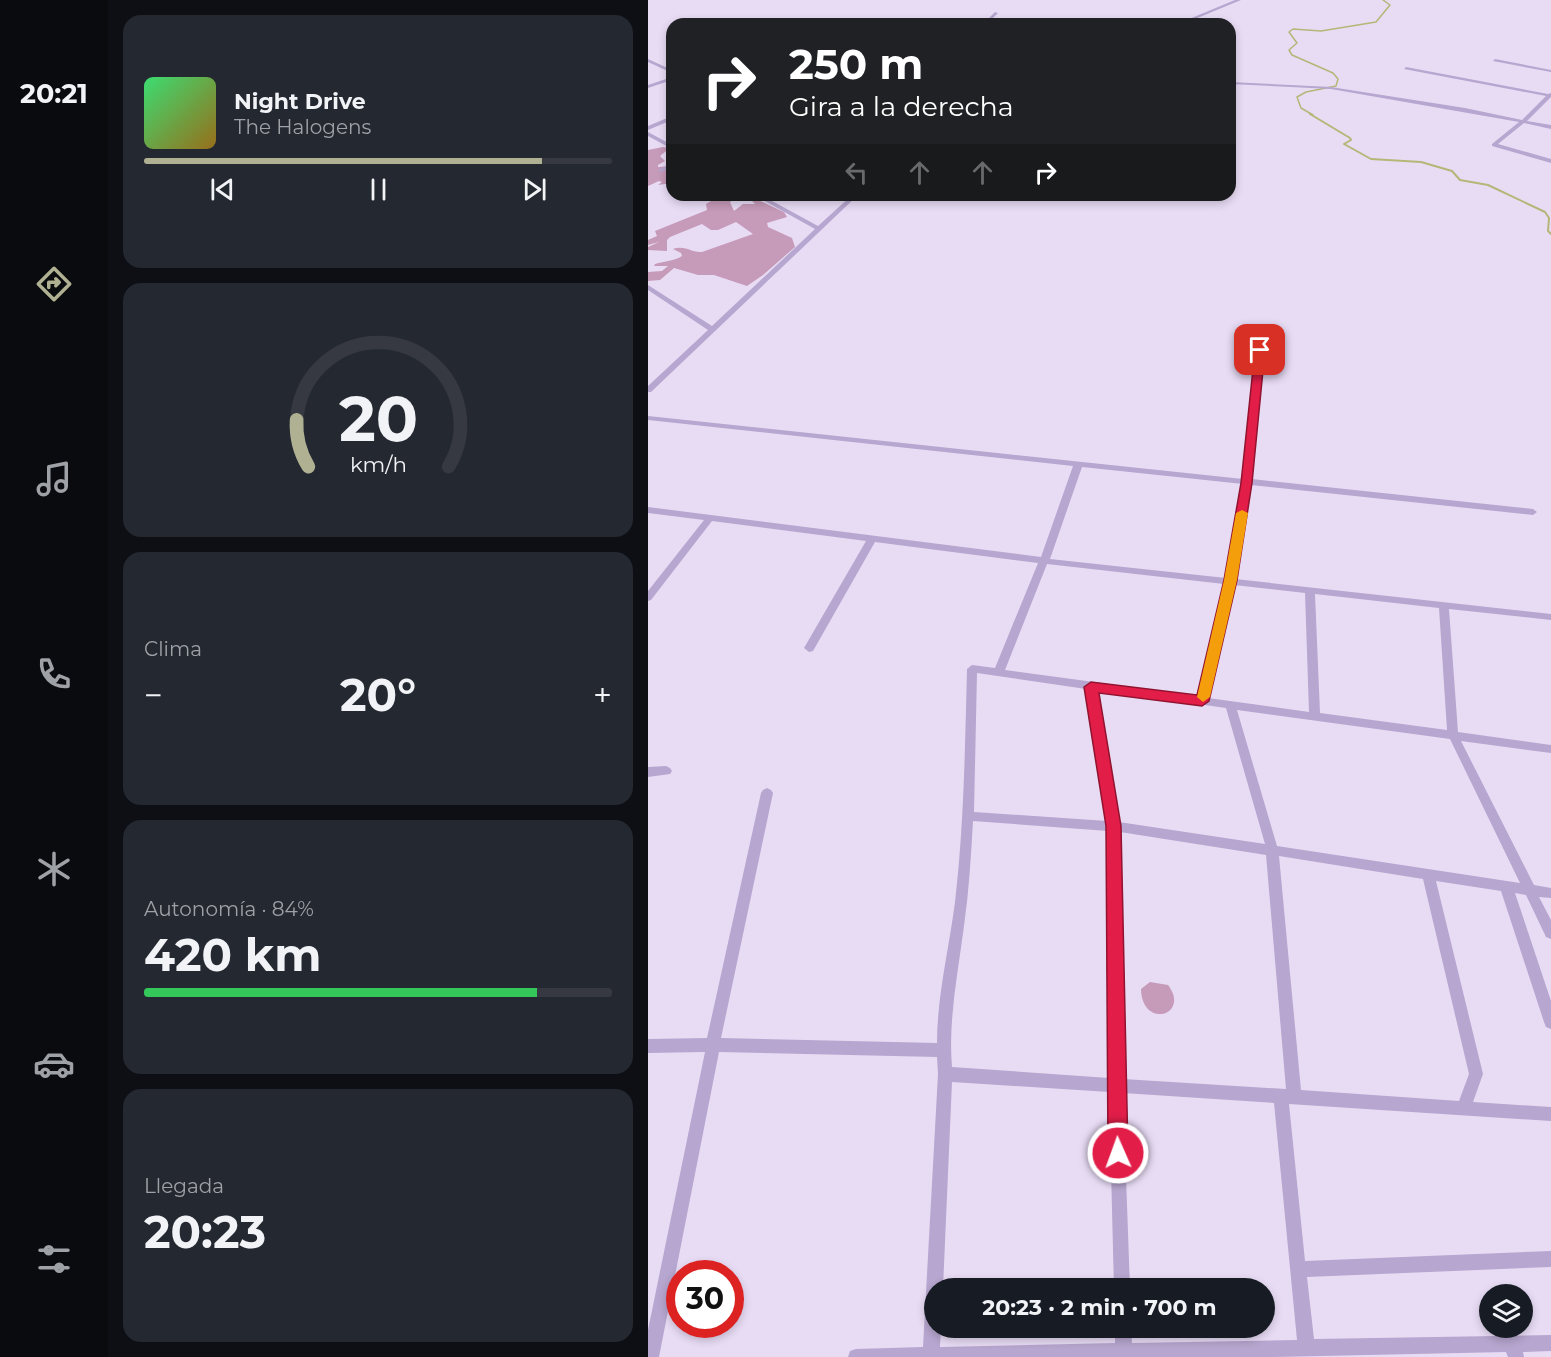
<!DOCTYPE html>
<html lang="es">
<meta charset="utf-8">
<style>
body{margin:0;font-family:Montserrat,sans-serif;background:#242831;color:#f1f3f6;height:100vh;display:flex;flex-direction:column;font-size:22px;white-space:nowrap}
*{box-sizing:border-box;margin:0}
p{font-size:20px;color:#9ea1a6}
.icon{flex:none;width:33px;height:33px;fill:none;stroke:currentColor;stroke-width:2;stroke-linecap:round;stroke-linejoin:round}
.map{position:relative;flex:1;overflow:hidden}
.sheet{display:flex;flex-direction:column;gap:15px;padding:15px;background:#0d0f14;width:540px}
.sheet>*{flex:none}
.top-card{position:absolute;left:18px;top:18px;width:570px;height:183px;border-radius:18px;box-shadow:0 3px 9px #0003;background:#202124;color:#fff;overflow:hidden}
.controls{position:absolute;left:831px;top:1284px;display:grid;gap:12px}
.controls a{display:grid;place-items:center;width:54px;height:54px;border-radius:50%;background:#171b24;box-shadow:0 3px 9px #0003;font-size:30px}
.speed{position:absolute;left:18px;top:1260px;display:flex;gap:12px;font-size:30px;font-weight:700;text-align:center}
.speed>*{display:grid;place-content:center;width:78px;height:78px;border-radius:50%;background:#171b24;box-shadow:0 3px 9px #0003;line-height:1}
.speed .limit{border:9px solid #d22;background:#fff;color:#111}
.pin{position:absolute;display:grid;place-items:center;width:51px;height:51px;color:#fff;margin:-26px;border-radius:12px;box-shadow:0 3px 9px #0006}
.me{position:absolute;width:66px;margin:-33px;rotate:358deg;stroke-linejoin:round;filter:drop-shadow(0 0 4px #0008)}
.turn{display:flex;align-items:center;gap:21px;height:126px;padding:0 24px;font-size:27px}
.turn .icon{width:78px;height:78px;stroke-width:2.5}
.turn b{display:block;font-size:42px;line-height:51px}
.lanes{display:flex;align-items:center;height:57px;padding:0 24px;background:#0003;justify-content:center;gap:30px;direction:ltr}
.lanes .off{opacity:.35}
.big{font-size:45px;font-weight:700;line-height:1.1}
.sheet .card{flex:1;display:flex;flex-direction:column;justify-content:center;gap:9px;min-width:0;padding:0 21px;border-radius:18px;background:#242831}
.sheet .dial{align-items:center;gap:0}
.dial svg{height:156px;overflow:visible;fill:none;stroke:#363941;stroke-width:7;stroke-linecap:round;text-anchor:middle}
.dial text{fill:#f1f3f6;stroke:none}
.song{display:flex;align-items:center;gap:18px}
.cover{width:72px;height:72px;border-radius:9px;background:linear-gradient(135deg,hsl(140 70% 55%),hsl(40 70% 35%))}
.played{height:6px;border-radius:3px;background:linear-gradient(90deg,#afb192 85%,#363941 85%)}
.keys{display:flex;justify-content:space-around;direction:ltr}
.heat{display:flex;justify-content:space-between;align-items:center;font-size:33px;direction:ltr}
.charge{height:9px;border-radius:4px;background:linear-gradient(90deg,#34c759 84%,#363941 0)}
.trip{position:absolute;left:276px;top:1278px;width:351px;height:60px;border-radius:30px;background:#171b24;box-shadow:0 3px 9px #0003;font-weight:700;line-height:60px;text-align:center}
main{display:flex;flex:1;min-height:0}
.tabs{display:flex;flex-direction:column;width:108px;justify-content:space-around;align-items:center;background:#090b0e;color:#9ea1a6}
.tabs .icon{width:42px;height:42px}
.tabs .selected{color:#afb192}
.tabs b{font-size:27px;color:#f1f3f6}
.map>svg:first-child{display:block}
</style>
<main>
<nav class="tabs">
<b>20:21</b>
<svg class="icon selected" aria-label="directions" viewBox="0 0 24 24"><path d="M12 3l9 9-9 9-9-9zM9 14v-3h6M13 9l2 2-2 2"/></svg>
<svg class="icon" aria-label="music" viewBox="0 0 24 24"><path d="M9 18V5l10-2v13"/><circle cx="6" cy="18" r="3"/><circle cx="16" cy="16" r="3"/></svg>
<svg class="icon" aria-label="phone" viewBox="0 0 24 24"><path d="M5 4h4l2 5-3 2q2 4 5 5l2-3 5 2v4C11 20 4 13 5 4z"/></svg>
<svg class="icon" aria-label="climate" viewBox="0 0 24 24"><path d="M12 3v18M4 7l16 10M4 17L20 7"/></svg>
<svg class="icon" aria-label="car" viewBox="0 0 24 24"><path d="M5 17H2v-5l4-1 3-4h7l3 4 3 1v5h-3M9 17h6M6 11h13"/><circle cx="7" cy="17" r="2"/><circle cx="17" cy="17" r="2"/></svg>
<svg class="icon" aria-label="filters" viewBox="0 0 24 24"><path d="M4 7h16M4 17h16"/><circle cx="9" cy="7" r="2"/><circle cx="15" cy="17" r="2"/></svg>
</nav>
<section class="sheet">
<div class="card">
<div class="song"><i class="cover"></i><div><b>Night Drive</b><p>The Halogens</p></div></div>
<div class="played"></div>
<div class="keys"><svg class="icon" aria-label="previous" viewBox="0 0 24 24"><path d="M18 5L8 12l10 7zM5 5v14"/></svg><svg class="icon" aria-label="pause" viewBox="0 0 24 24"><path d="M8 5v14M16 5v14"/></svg><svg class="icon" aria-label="next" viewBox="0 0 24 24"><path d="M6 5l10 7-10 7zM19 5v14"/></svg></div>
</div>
<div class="card dial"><svg viewBox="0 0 100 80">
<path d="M14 69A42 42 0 1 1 86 69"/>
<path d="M14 69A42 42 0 0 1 8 45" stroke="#afb192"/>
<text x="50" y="56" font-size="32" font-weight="700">20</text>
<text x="50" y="72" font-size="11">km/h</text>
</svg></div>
<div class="card"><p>Clima</p>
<div class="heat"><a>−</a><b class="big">20°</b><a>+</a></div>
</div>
<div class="card"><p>Autonomía · 84%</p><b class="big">420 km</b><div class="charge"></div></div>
<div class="card"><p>Llegada</p><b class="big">20:23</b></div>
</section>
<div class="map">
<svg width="903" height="1357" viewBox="0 0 903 1357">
<rect width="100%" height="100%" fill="#e8dcf5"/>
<g fill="#c69ab9">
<path d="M15,147L22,148L12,156L17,161L10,165V167L24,166V170L21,171H24V183L10,185L14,182L11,181L0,186V150Z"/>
<path d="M73,195H94L82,202L86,211L95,204H107L103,200L106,198L136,212L139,217L119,223L120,227L144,238L147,247L115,275L99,286L66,275H50L26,268L12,280L0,281V272L14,271L20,266H6L7,264C17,261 26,261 34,256L33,253L25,249C39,245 42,253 54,252L105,234L88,222L70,230H63L54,224L22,237L19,240V251L0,250V247L11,242L0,245V240L9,236L7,231L59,210L58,204Z"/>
<path d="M502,982L520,985C543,1015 494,1030 493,989Z"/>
</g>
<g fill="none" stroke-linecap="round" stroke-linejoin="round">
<path stroke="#b5b677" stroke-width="1.5" d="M665,115L653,108L649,97L658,92L688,86L690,79L685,73L644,55L641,50L649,43L641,32L645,29L673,31L728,22L742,5L735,0"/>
<path stroke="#b5b677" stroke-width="2" d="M662,114L702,138L703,140L696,144L723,159L773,162L804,171L812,180L840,185L897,212L901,218L900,231L903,234"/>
<g fill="#b7a6cf" fill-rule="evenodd">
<path d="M587,0H593L535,24H529Z"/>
<path d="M347,12L350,13L339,24H335Z"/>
<path d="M0,59L24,70V73L0,62Z"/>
<path d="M847,59L903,70V72L845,61Z"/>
<path d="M758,67L900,94L903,93V97L879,121L903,125V129L876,123L850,144L903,159V163L844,146V144L871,122L683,89L582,84V82L683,87L817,108L874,120L898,96L756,69Z"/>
<path d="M24,77V80L0,88V85Z"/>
<path d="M24,116V120L0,130V126Z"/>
<path d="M0,132L24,145V149L0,136Z"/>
<path d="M24,163V167L13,172L10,170Z"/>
<path d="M106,195H113L170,226L204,195H210L3,392H0V386L60,330L0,290V285L64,326L167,229Z"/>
<path d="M609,348L616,350L604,479L885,509L889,512L885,515L603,485L587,579L903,614V620L801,609L810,732L903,745V753L813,741L886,885L903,888V898L891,897L903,920V939L898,937L878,895L867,893L903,1001V1029L898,1027L896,1022L853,891L788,881L835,1074L825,1102L903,1107V1121L641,1104L657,1261L903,1251V1267L659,1277L666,1339L903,1335V1351L875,1352L876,1357H860L858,1352L627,1357H200L202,1351L208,1349L275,1347L290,1074L289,1057L71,1052L11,1357H0V1330L57,1052L0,1053V1039L59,1038L113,793L115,790L119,788L123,790L125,793L73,1038L289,1043C289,996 301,949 307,902C316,825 317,747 319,669L324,665L347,668L390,563L227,542L165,651L161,652L156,648L218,541L64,521L3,600L0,601V591L56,520L0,513V507L393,557L425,466L0,420V416L595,479ZM434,467L595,484L578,578L402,559ZM399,564L576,584L550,696L357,670ZM586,585L657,593L661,712L560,698ZM667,594L791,608L799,730L672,713ZM329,673L438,689L459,821L326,812ZM449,690L578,708L617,844L471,822ZM589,710L802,739L872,883L629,846ZM325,821L460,831L461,1078L304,1067C300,1020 310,973 316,926C321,891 323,856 325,821ZM472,832L618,855L638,1089L475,1079ZM631,856L775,879L821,1074L811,1101L653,1090ZM304,1082L461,1092L466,1288H482L475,1093L626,1103L649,1340L484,1343L483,1328H467V1343L292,1347L293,1328H286V1288H295Z"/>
<path d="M18,766L22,768L24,771L22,774L0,777V767Z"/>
</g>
</g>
<path fill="#e11d48" stroke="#92132f" stroke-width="1.5" d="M612,347L617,350L604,483L589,580L561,701L554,706L451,693L473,826L480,1153L477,1160L470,1163L463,1160L460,1153L458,826L436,687L443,682L549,695L576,580L593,483L607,350Z"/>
<path fill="#f59e0b" d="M594,510L600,513L589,580L562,697L555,702L549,697L576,580L588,513Z"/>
</svg>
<div class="controls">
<a><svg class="icon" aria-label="layers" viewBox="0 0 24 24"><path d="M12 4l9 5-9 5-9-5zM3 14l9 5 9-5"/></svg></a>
</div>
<div class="speed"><div class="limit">30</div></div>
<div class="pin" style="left:612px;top:350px;background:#d93025"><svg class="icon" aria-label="arrive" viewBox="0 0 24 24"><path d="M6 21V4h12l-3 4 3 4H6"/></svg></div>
<svg class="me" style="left:470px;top:1153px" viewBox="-20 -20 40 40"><circle r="17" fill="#e11d48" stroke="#fff" stroke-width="3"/><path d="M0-11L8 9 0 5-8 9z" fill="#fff"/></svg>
<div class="trip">20:23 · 2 min · 700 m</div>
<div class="top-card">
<div class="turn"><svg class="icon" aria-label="right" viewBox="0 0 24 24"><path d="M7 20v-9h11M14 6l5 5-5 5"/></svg><div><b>250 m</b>Gira a la derecha</div></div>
<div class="lanes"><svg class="icon off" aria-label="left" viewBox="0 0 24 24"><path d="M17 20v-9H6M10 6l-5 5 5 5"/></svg><svg class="icon off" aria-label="ahead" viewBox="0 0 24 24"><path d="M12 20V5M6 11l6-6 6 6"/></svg><svg class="icon off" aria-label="ahead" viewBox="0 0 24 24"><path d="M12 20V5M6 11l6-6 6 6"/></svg><svg class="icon" aria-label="right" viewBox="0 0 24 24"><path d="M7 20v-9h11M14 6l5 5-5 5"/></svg></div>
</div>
</div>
</main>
